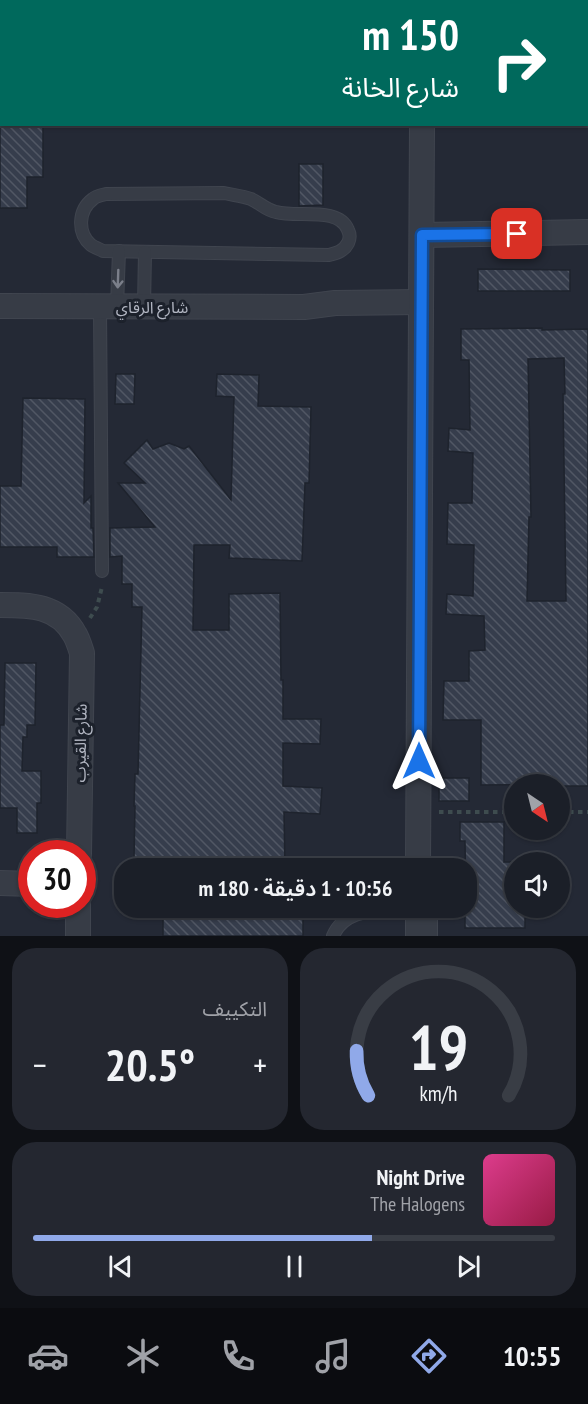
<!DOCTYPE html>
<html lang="ar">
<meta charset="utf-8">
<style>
body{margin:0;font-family:"PT Sans Narrow","Noto Sans Arabic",sans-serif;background:#242730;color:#f1f3f6;direction:rtl;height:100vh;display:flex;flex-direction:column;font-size:22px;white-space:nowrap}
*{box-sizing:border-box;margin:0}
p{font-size:20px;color:#a0a2a8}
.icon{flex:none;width:33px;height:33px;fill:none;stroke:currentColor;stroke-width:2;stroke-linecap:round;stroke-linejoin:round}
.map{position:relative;height:936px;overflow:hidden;direction:ltr}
.side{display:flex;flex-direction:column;gap:12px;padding:12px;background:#0f1116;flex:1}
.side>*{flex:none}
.hud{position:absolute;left:0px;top:0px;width:588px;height:126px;box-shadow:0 2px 4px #0004,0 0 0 2px #393d45;direction:rtl;background:#00695c;color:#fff;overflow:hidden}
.needle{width:39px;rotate:145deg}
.tools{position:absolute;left:504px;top:774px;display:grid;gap:12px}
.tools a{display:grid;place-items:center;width:66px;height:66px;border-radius:50%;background:#1b1f28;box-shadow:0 2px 4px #0004,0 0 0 2px #393d45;font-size:30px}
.speed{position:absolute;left:18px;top:840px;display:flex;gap:12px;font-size:30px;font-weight:700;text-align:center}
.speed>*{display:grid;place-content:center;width:78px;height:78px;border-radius:50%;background:#1b1f28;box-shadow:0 2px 4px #0004,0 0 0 2px #393d45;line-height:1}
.speed .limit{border:9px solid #d22;background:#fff;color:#111}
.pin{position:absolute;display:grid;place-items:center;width:51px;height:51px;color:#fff;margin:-26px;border-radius:12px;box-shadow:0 3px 9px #0006}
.me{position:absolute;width:66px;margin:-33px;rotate:0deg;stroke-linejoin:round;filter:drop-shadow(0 0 4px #0008)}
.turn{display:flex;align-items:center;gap:21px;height:126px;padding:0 30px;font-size:27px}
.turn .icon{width:78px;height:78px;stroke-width:2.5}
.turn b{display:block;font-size:42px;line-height:51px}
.big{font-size:45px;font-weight:600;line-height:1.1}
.side .widget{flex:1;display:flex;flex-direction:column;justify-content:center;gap:9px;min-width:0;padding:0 21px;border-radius:24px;background:#242730}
.side .dial{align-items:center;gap:0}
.dial svg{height:156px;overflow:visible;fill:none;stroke:#393d45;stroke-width:7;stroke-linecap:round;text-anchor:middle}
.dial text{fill:#f1f3f6;stroke:none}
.song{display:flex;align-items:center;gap:18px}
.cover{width:72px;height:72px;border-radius:9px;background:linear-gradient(135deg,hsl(330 70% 55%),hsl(340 70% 35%))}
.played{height:6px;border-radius:3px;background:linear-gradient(90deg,#90a9e9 65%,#393d45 65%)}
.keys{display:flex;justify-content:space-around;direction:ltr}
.heat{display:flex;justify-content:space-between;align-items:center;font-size:33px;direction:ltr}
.side .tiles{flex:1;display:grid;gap:12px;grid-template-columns:1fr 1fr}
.widget:last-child{grid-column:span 2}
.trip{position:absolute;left:114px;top:858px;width:363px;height:60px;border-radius:24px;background:#1b1f28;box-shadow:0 2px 4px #0004,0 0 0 2px #393d45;font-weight:600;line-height:60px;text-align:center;direction:rtl}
.menu{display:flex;height:96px;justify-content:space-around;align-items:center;background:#0b0c10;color:#a0a2a8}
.menu .icon{width:42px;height:42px}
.menu .on{color:#90a9e9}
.menu b{font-size:27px;color:#f1f3f6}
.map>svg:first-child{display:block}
</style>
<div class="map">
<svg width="588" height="936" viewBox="0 0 588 936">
<defs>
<pattern id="building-back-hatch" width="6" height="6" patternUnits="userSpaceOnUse" patternTransform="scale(1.5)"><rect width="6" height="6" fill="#363d4c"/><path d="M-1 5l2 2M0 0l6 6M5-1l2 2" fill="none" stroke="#515764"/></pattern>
</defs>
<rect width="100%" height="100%" fill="#242935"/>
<g fill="url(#building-back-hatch)" stroke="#1e232d" stroke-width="1.5" fill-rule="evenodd">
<path d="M0,124H43V177H27V208H0Z"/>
<path d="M299,164H323V205L299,206Z"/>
<path d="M478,269L570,270V291H478Z"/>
<path d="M542,328V330L588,329V786H560V784L481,785V720H443L444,681H469V651L485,650L484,616L446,614L447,594L473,596L474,545L447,544L448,503H472L473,453L448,451L449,428L470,430L469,360H461V329ZM564,358L565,394H563L566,601H527L529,517H531L528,359Z"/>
<path d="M116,374H135L134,404H115Z"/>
<path d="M217,374L259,375L258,406L311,407L309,483H305L302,561L229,558L230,545H194L193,630H229V594L280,593L281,680H283V719H321L320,744L283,743V786L322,788L320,814L284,812L285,868H229V859H134L135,806H134L135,774H138L142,607H132V584H122V556L110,557V528L155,527L118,483H145L124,463L147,440L153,449L169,443L184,449L189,446L231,500L234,397L216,396Z"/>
<path d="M23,398L85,399L84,503L91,496V528H93L94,557H57V547H0V486H21Z"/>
<path d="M5,663H36L35,725H27V737H23L22,771H41V803H37V833H17V808H0V725H4Z"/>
<rect x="439" y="778" width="30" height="23"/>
<path d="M460,822H504V862H514V908H525V928H465V908H466L465,841H460Z"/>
<path d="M163,908H195V913L244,914V908H290V910H303V936H163Z"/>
</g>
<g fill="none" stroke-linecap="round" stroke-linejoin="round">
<defs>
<g id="lane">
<path d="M224,193C233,195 243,196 251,199C260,203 266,210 276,212C297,218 339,206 348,230C350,234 350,239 348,243C344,251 337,253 329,255L103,251C99,249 94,247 91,245C77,233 78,210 93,199C96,196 102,195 106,194Z"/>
<path d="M100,306L102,571"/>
<path d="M117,307L119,251"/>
<path d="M144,307L145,252"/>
<path d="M333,936C344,909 376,911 401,908"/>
<path d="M431,936V908"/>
</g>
<g id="street">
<path d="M423,2V0"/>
<path d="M422,235L588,232"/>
<path d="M0,306L304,307L335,303L421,302"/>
<path d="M0,605C30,605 59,605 75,635C78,640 80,647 82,653L79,854"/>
<path d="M418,868L422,124"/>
<path d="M0,883L32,884"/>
<path d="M78,936V904"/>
<path d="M418,936V908"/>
</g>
</defs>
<use href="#lane" stroke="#40454f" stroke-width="14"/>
<use href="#street" stroke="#40454f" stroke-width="26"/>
<g stroke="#3e4c4f" stroke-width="4" stroke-dasharray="4.5 4.5" stroke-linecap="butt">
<path d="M90,618L97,607L102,587"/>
<path d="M439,812H514"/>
<path d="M560,812H588"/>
</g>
<use href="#lane" stroke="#373c46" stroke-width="12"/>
<use href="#street" stroke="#373c46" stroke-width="24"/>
</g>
<defs><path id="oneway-shaft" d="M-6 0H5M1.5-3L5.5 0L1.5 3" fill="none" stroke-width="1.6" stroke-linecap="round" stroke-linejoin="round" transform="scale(1.5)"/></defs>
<use stroke="#7b7f8a" href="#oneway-shaft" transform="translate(118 279) rotate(92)"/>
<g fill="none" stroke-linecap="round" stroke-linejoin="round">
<defs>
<path id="route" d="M419,761L422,235L517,234"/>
</defs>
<use href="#route" stroke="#114b97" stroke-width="15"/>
<use href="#route" stroke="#1a73e8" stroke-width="10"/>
</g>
<g text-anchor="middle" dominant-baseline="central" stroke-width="6" stroke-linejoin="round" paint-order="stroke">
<g font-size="16" fill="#b2b6c2" stroke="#1c212b">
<text x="152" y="307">شارع الرقاي</text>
<text transform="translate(80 743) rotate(-89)">شارع القيرب</text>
</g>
</g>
</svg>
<div class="tools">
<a><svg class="needle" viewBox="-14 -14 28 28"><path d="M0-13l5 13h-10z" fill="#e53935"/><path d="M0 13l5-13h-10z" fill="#a0a2a8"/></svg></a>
<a><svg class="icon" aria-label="sound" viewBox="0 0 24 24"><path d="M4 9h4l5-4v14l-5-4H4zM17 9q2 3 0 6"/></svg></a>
</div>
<div class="speed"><div class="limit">30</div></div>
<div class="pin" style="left:517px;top:234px;background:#d93025"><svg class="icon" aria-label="arrive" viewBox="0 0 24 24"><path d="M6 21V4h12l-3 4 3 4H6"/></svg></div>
<svg class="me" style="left:419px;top:761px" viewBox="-20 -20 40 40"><path d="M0-17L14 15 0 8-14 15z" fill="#1a73e8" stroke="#fff" stroke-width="4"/></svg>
<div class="trip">10:56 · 1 دقيقة · 180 m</div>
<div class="hud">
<div class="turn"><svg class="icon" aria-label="right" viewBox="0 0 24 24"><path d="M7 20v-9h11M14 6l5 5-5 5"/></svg><div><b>150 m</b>شارع الخانة</div></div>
</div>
</div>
<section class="side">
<div class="tiles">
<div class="widget dial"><svg viewBox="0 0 100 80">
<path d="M14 69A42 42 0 1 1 86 69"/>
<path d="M14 69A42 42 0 0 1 8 46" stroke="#90a9e9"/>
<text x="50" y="56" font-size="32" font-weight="700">19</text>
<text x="50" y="72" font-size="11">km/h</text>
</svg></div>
<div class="widget"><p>التكييف</p>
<div class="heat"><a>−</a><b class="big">20.5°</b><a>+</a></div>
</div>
<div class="widget">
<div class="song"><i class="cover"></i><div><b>Night Drive</b><p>The Halogens</p></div></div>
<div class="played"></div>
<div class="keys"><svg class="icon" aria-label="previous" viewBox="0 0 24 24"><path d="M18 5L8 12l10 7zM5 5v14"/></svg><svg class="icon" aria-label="pause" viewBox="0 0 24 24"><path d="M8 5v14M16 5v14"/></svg><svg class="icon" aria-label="next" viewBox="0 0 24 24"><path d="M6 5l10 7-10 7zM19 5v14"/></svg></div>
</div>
</div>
</section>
<nav class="menu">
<b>10:55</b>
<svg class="icon on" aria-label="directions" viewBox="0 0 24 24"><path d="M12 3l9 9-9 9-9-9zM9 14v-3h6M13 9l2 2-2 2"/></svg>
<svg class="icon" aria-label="music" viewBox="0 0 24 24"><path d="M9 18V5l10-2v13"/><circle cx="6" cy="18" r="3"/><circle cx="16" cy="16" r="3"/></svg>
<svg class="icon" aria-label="phone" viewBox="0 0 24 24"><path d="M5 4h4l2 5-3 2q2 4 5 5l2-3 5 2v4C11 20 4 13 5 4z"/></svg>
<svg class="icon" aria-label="climate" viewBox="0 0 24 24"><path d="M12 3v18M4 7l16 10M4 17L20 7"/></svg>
<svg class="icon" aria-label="car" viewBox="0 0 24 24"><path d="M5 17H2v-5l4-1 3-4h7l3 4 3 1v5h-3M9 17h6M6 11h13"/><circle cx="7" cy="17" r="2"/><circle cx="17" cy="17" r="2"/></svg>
</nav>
